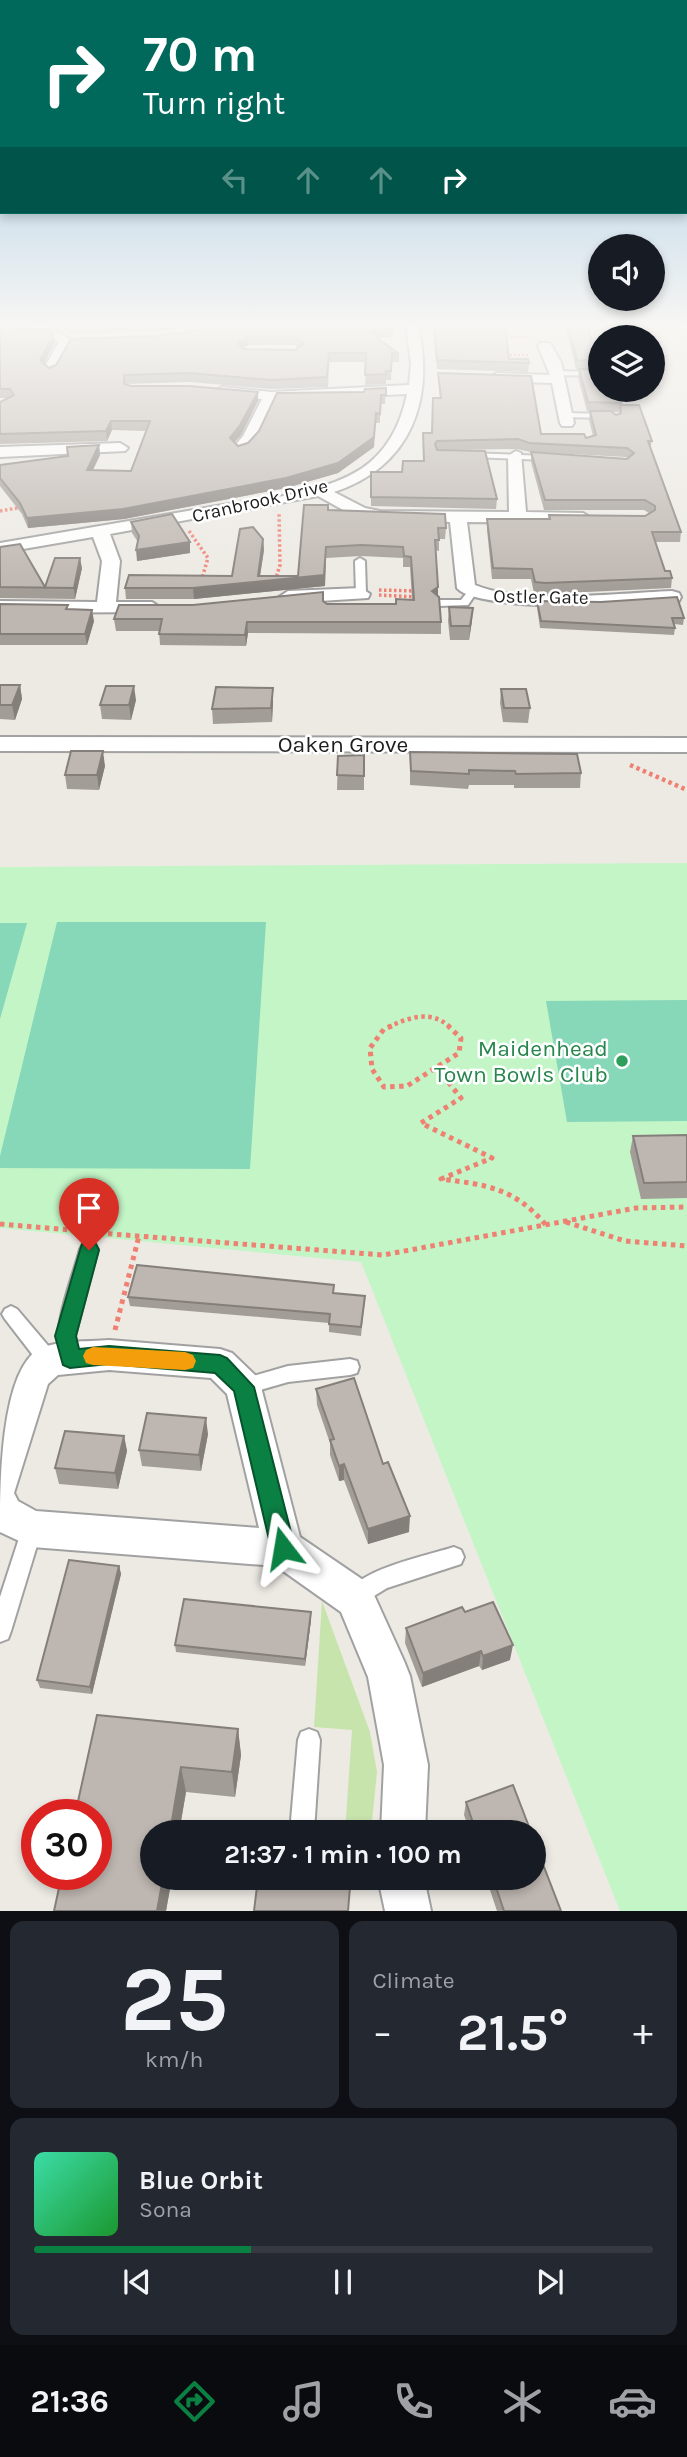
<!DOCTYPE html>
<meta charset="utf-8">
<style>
body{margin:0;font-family:Karla,sans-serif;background:#242831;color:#f1f3f6;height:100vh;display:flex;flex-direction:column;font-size:26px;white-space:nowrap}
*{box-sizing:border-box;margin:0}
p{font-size:23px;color:#9ea1a6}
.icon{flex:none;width:38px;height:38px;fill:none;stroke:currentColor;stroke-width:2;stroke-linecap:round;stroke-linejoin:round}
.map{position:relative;height:1911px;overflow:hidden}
.details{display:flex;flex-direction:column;gap:10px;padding:10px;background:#0d0f14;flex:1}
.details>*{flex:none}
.top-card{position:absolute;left:0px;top:0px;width:688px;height:214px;box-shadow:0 4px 10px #0003;background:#00695c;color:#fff;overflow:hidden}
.fabs{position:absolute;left:588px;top:234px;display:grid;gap:14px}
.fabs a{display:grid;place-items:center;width:77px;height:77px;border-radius:50%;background:#171b24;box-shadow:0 4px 10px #0003;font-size:35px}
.speed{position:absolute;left:21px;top:1799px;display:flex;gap:14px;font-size:35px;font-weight:700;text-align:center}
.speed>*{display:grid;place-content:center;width:91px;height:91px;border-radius:50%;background:#171b24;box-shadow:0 4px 10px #0003;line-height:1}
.speed .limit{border:10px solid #d22;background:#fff;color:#111}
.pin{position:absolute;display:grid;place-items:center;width:60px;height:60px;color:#fff;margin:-72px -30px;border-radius:50% 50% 50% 0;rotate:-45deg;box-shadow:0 0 7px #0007}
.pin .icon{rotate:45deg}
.me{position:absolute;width:77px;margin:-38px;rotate:346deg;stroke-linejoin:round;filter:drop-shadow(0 0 5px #0008)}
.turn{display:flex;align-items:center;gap:24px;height:147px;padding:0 28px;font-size:32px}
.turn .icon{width:91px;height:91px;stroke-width:2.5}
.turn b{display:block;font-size:49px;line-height:60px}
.lanes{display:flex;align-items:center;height:66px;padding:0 28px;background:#0003;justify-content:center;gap:35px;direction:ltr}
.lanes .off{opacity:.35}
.big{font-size:52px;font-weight:700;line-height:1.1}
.details .tile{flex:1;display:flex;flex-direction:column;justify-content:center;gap:10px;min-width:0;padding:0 24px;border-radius:14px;background:#242831}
.details .dial{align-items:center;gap:0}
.dial b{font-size:91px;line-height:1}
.song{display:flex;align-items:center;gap:21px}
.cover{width:84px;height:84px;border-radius:10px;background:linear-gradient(135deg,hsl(160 70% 55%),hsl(130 70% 35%))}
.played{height:7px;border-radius:4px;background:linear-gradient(90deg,#0b8043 35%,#363941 35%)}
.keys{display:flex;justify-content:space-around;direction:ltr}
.heat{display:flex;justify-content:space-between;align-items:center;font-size:38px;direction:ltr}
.details .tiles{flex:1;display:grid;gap:10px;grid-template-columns:1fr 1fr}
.tile:last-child{grid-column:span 2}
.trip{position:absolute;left:140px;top:1820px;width:406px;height:70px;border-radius:35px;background:#171b24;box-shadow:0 4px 10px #0003;font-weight:700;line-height:70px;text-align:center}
.dock{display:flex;height:112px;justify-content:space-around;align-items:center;background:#090b0e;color:#9ea1a6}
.dock .icon{width:49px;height:49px}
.dock .current{color:#0b8043}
.dock b{font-size:32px;color:#f1f3f6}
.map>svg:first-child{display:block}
</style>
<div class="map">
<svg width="687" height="1911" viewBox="0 0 687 1911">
<rect width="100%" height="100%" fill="#edeae4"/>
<path fill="#c8e4ad" d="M322,1601L370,1732L377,1772L371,1832H345L352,1730L314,1727Z"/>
<path fill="#c3f5c7" d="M687,863V1911H620L361,1262L0,1228V867Z"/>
<g fill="#87d7b9">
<path d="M57,922H266L250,1169L0,1168V1156Z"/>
<path d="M0,923H27L0,1019Z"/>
<path d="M687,1000V1121L567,1122L546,1001Z"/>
</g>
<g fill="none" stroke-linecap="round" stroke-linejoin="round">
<defs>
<g id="service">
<path d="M595,367H600V376L555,375L551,373L555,371L595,372Z"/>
<path d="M565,413L607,414L611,416L607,418L562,417L561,415Z"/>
<path d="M467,453L547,456L551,458L547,460L470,457L466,455Z"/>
<path d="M360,558L365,561L366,594L361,597L356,594L355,561Z"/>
<path d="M472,589L477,592L468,605L439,606L434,603L439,600H461L469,590Z"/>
<path d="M89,1242L95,1244L98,1249L75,1336L79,1359L77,1365L70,1367L63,1365C48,1334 72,1281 80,1249L83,1244Z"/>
<path d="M11,1306L17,1309L56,1355L58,1361L56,1367L49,1369L42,1367L5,1319L2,1314L5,1309Z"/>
<path d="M350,1359L357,1361L359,1367L357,1373L350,1375L288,1382L243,1395L236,1393L234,1387L236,1381L288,1366Z"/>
<path d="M32,1519L39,1522L42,1529L11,1631L8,1639L0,1642V1597L22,1529L25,1522Z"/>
<path d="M454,1547L461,1550L464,1557L461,1564L387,1588L356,1607L348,1604L345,1597C357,1569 426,1556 454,1547Z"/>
<path d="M309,1729L317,1732L320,1740L314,1832H290L298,1740L301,1732Z"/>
</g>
<g id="minor">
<path d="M28,325H44L73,341L55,373L43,370L59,342Z"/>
<path d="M165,325H180L193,334L182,337Z"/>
<path d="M406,325H418C435,400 411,467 334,492L365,508L380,511L509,512L508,456L516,451L521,453L526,512L583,513L591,518L583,523L467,522L475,585C522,605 619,593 672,591L679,593L681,597L679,601C648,609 475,611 457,588L450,522L380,521L354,516L318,496L110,534L120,561L116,602H152L161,608L159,612L0,613V601L97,602L102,561L93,537L0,553V543C70,531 141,519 211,507C259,499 318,496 361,469C387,452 401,424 407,394L276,400C268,417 259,448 240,454L232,449L243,436L262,399L222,395L215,391L222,387L271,392L409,385L411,364Z"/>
<path d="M535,325H547V326L541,330Z"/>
<path d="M540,343H550L561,362L574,423L572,426H562L560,423L552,383L497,381L490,377L497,373L550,375L538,346Z"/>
<path d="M120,443L128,448L125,451L0,457V447Z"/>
<path d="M361,588L370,594L368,598L288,603L279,597L288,591Z"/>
<path d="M0,737L687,738V752L0,751Z"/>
<path d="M109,1340L220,1349L232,1353L256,1376L261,1387L300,1537L369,1584L404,1661L410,1676L428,1765L425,1832H381L384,1765L368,1677L341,1612L276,1566L32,1547L0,1532C0,1486 0,1372 39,1349C59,1340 87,1342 109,1340ZM109,1370L211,1378L227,1394L259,1528L36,1511L18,1501L14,1493L48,1384L58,1375Z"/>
<path d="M378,1878H424L431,1911H385Z"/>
</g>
</defs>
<use href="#service" stroke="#a1a1a1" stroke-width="4"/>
<use href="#minor" stroke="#a1a1a1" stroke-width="4"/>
<g stroke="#ef8173" stroke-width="2.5" stroke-dasharray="2 2" stroke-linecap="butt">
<path d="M503,336L529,337"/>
<path d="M506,355H528"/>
</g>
<g stroke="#ef8173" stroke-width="3.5" stroke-dasharray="2.5 2.5" stroke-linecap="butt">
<path d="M0,511L23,507"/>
<path d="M189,531L208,558L202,578"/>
<path d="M275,581L280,565L279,513"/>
<path d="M379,590L415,591"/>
<path d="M379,595L416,597"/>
</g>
<g stroke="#ef8173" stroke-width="4.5" stroke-dasharray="3.5 3.5" stroke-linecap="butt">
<path d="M630,765L687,790"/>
<path d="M388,1027C409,1018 430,1009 450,1027"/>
</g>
<g stroke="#ef8173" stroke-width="5" stroke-dasharray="4.5 4.5" stroke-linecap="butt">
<path d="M392,1026L384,1029L370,1048L372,1069L384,1087L407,1086L459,1053L461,1038L448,1026"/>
<path d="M437,1068L461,1098L421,1123L492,1158L441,1179C488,1185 514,1188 546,1225"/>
<path d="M566,1222L625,1241L687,1246"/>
<path d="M0,1224L83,1231"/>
<path d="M99,1233L383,1255L636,1208L687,1207"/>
<path d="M115,1330L139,1236"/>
</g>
<use href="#service" fill="#fff" fill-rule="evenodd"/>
<use href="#minor" fill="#fff" fill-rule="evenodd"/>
</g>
<g fill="#a39d97" fill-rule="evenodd">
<path d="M0,325L55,343L44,363L49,368L56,365L71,339L393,328V336L378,338L399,354V362H392L391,380H386V384L365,385L366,362H329L328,387L271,389L190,382L125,384L131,386L258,401L241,435L234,442L238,446L364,392L386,388L385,404H380V423H375L374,447L338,473L286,488L124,519L28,528L22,514L0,486V465L68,456L99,445L100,455L93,470L131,471L146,431L112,430L107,441L0,444V402L8,398H0ZM248,345H295L298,348L295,350L243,349Z"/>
<path d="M58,325H204L156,331L69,334Z"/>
<path d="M433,325H505L509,359L529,363L528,372L437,369Z"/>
<path d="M565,325H587L592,341L598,355H600V366L595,364L592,369L652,441L650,449L681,532L680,542H655L665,571L672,578L671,588L544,594L534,593L531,579H492L487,530V519H548L549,515L645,516L649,513L644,510H544L531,462V452L517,449L445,450L497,499L496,509L371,506V472H402L423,461V433H432L440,398L438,373L541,434L586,438L593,436L589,420L590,411H597H587L578,378L579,369H591H576ZM611,412H619V414L616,415ZM534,452L626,457L628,459Z"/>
<path d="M328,510L446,528L445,539H439V551L435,550L438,587V596L441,622V634L248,633L246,646L160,645L159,631H116L114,619L193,605L323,601L327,604H396L412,600L410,567H403V558L361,556L326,558L325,586L194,599H126L125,588L232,576L263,539L264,550L260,576H298Z"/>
<path d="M131,522L190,553L137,561L138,542L132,533Z"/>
<path d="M0,547L45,587L82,568L75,599L0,598Z"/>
<path d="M537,601L684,618L683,625L674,624L675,628L674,635L540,628L537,607Z"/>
<path d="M0,604L68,609L94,621L87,645H0Z"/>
<path d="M449,607L472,621L469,640H450L448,621Z"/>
<path d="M0,685H20L22,699L15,720L0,719Z"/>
<path d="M273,688V702L272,722L213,724L212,709Z"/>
<path d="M501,689L530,708L528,723L503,722L500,703Z"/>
<path d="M136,700L131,720L102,719L100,705Z"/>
<path d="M410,752L581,773L580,788H514V785H469L468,789L410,785Z"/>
<path d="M364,755V790H337L338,756Z"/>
<path d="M105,766L99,790L67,789L65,775Z"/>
<path d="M687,1135V1198L641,1199L630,1152L633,1136Z"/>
<path d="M334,1285V1293L365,1296L361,1336L329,1332V1323L130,1306L128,1297Z"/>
<path d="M316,1389L383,1464L409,1532L368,1544L344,1480L339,1481L330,1455V1443L317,1405Z"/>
<path d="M208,1434L201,1471L142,1466L139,1450Z"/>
<path d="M124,1436L127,1451L118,1489L59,1484L55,1468Z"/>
<path d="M119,1566L121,1574L92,1694L40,1688L37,1680Z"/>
<path d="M311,1612V1620L305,1666L176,1652L175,1645Z"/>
<path d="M465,1612L510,1660L482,1670L479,1666L422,1687L405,1643L406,1628Z"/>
<path d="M238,1729L241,1755L235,1797L186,1792L166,1911H54L96,1815Z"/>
<path d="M466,1802L531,1832H470L464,1815Z"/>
<path d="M486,1878H534L561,1911H497Z"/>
</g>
<g fill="#857f7b">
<path d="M155,325H204L156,331Z"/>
<path d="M393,328V336L368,339V331Z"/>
<path d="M54,334L55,343L41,369L40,360Z"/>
<path d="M248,337V345L238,351V343Z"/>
<path d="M258,392V401L241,435L230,447V438Z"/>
<path d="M376,413L374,447L338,473L286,488L124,519L28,528L27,518Z"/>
<path d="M111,421L112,430L107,441L106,431Z"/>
<path d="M99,445L100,455L88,480L87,470Z"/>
<path d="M263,539L264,550L259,582L324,575L326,547L325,586L194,599L193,588L258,576Z"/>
<path d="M190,542V553L137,561L136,550Z"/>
<path d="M80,558L82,568L75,599L74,588Z"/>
<path d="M438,587V598L432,591Z"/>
<path d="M473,608L472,621L469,640L470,626Z"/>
<path d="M92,610L94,621L87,645L85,634Z"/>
<path d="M247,622L248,633L246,646L245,635Z"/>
<path d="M20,685L22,699L15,720L12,705Z"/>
<path d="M134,686L136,700L131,720L129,705Z"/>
<path d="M273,688V702L272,722L271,708Z"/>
<path d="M103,751L105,766L99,790L97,775Z"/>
<path d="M206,1418L208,1434L201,1471L199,1455Z"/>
<path d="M124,1436L127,1451L118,1489L115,1473Z"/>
<path d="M344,1464V1480L339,1481V1466Z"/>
<path d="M410,1516L409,1532L368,1544V1529Z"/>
<path d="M119,1566L121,1574L92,1694L90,1687Z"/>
<path d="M311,1612V1620L305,1666V1659Z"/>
<path d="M513,1645L510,1660L482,1670L483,1656Z"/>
<path d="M481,1651L479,1666L422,1687L423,1673Z"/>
<path d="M238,1729L241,1755L235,1797L232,1772Z"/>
<path d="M181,1767L186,1792L179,1832H170Z"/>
<path d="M163,1878H172L166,1911H157Z"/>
</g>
<g fill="#beb6b0" stroke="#857f7b" stroke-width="2" fill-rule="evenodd">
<path d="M0,325H11L15,329H45L54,334L40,360L49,368L56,365L71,339L155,336L235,325H392L393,328L368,331L399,354L392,353L391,371H386V374L365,375L366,353H329L327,377L271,380L189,373L124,375V384L131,386H189L258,392L240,425L230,438L238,446L248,443L259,431L277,393L364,392L365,389L386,388V395H381L380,414L376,413L374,437L338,463L286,478L123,509L27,518L20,503L0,478V465L68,456L67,447L99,445L87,470L131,471L150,421H111L106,431L0,434V402L14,395L10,389H0ZM248,337H295L304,344L295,350L243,349L238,343Z"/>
<path d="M434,325H505L509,359H528L529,363L437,360Z"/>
<path d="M568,325H587L592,341L598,355H600V357L596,356L593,361L577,360Z"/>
<path d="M579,369H600V390H617L622,405H639L652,441H648L681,532H652L665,571H670L672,578L545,583L535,582L532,569L493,568L487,519H550L549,515L645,516L655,510V506L645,500H545L531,452L627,459L634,453L627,448L529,443L518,439L437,441L435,444L437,450L485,451L497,499L371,497V472H402L403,461H424L423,433H432L433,398H441L438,373L531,376L541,434H584L586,438L596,435L590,411H611L616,415L621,413L620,403L588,402Z"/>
<path d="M304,505H328V510L445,514L446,528H438L439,540H435L438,587L432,591L439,597L441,622H247L245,635L159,634L162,619H114L119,605H193L323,592V601L327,604H396V599L414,600L411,557L404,556L403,547L361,545L326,547L324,575L193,588H125L129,575L232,576L240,529L253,527L263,539L258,576H298Z"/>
<path d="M172,514L190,542L136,550L139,536L131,522Z"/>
<path d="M20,544L45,587L55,558H80L74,588L0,587V547Z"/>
<path d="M677,597L684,618H672L675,628L541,621L537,601L601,602Z"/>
<path d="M0,604L68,605L66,609L92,610L85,634H0Z"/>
<path d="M449,607L473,608L470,626H451Z"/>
<path d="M0,685H20L12,705H0Z"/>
<path d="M106,686H134L129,705H100Z"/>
<path d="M216,687L273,688L271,708L212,709Z"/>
<path d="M501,689H526L530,708H504Z"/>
<path d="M71,751H103L97,775H65Z"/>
<path d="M410,752L577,754L581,773L516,774L515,771L469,770V774L411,771Z"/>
<path d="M364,755V776L337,775L338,756Z"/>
<path d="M687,1135V1182L644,1183L633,1136Z"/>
<path d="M137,1265L334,1285L333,1293L365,1296L361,1327L329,1324L330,1314L128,1297Z"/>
<path d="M354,1378L383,1464L388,1462L410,1516L368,1529L344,1464L339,1466L330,1440L334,1439L316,1389Z"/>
<path d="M147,1413L206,1418L199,1455L139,1450Z"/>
<path d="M65,1431L124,1436L115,1473L55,1468Z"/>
<path d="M69,1560L119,1566L90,1687L37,1680Z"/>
<path d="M184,1599L311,1612L305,1659L175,1645Z"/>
<path d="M493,1602L513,1645L483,1656L481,1651L423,1673L406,1628L462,1607L465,1612Z"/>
<path d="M97,1715L238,1729L232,1772L181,1767L170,1832H152V1878H163L157,1911H54L62,1874H96V1815H75Z"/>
<path d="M513,1785L531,1832H476L466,1802Z"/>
<path d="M534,1841L561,1911H504L493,1878H534Z"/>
<path d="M258,1878L350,1887L348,1911H254Z"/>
</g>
<linearGradient id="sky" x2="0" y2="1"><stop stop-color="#8ebee2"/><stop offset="0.55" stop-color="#f7f6f3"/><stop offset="1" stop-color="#f7f6f3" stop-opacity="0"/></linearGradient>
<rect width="687" height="592" fill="url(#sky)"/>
<path fill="#0b8043" stroke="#07532c" stroke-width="2" d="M89,1242L96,1244L99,1250L76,1336L79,1349L109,1346L220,1355L227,1358L254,1387L295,1548L292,1556L283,1559L275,1556L271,1548L234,1391L215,1373L109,1364L70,1368L63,1365L55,1336L80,1250L82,1244Z"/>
<path fill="#f59e0b" d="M93,1347L185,1352L193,1355L196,1361L193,1368L185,1370L93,1365L86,1363L83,1356L86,1350Z"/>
<circle fill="#2e9e5b" stroke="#fff" stroke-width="2.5" cx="622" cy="1061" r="7"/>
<g text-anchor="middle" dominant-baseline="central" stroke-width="5" stroke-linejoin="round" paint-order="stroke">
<g font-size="19" fill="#1d1d1d" stroke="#fff">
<text transform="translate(260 501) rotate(-13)">Cranbrook Drive</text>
<text transform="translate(541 597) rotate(1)">Ostler Gate</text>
</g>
<g font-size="23" fill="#1d1d1d" stroke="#fff">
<text x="343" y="744">Oaken Grove</text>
</g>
<g font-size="23" fill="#27864d" stroke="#fff" text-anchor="end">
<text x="608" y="1048">Maidenhead<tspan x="608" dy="26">Town Bowls Club</tspan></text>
</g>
</g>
</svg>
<div class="fabs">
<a><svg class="icon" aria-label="sound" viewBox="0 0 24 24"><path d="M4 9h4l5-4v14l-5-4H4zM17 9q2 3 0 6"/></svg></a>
<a><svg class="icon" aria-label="layers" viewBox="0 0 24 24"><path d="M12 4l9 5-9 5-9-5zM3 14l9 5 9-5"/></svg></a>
</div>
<div class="speed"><div class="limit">30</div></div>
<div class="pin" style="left:89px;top:1250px;background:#d93025"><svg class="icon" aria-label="arrive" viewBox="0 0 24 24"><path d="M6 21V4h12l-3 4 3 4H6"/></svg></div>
<svg class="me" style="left:283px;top:1548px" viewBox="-20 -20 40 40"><path d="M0-17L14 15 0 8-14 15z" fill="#0b8043" stroke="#fff" stroke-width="4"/></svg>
<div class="trip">21:37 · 1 min · 100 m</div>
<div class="top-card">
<div class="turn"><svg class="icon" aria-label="right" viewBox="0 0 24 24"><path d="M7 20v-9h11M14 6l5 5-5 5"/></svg><div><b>70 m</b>Turn right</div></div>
<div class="lanes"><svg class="icon off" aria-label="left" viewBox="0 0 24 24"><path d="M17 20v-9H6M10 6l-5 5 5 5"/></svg><svg class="icon off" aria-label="ahead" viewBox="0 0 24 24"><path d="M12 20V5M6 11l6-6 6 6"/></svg><svg class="icon off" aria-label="ahead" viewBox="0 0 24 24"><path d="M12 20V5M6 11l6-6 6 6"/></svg><svg class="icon" aria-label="right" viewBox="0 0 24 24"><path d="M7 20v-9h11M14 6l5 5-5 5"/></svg></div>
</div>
</div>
<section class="details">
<div class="tiles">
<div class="tile dial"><b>25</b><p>km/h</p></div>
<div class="tile"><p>Climate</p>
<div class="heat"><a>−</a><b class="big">21.5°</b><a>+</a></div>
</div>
<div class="tile">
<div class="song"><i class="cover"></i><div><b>Blue Orbit</b><p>Sona</p></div></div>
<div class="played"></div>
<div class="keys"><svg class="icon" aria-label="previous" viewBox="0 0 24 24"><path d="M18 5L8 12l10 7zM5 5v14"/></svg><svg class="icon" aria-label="pause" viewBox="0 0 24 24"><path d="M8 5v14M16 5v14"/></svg><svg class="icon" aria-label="next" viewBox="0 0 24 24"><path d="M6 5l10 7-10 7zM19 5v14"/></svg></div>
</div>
</div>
</section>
<nav class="dock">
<b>21:36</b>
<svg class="icon current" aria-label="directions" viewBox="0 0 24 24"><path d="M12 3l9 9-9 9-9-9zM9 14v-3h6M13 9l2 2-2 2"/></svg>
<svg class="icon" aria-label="music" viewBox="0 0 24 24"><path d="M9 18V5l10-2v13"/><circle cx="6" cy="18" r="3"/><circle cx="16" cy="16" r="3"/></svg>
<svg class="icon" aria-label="phone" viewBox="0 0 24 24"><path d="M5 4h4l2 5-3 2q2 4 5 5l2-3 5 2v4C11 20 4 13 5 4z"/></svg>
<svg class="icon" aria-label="climate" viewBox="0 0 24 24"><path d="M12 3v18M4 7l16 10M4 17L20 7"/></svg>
<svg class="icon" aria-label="car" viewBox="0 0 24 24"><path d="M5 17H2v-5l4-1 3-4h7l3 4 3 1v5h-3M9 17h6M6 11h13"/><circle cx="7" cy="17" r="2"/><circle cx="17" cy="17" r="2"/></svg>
</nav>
